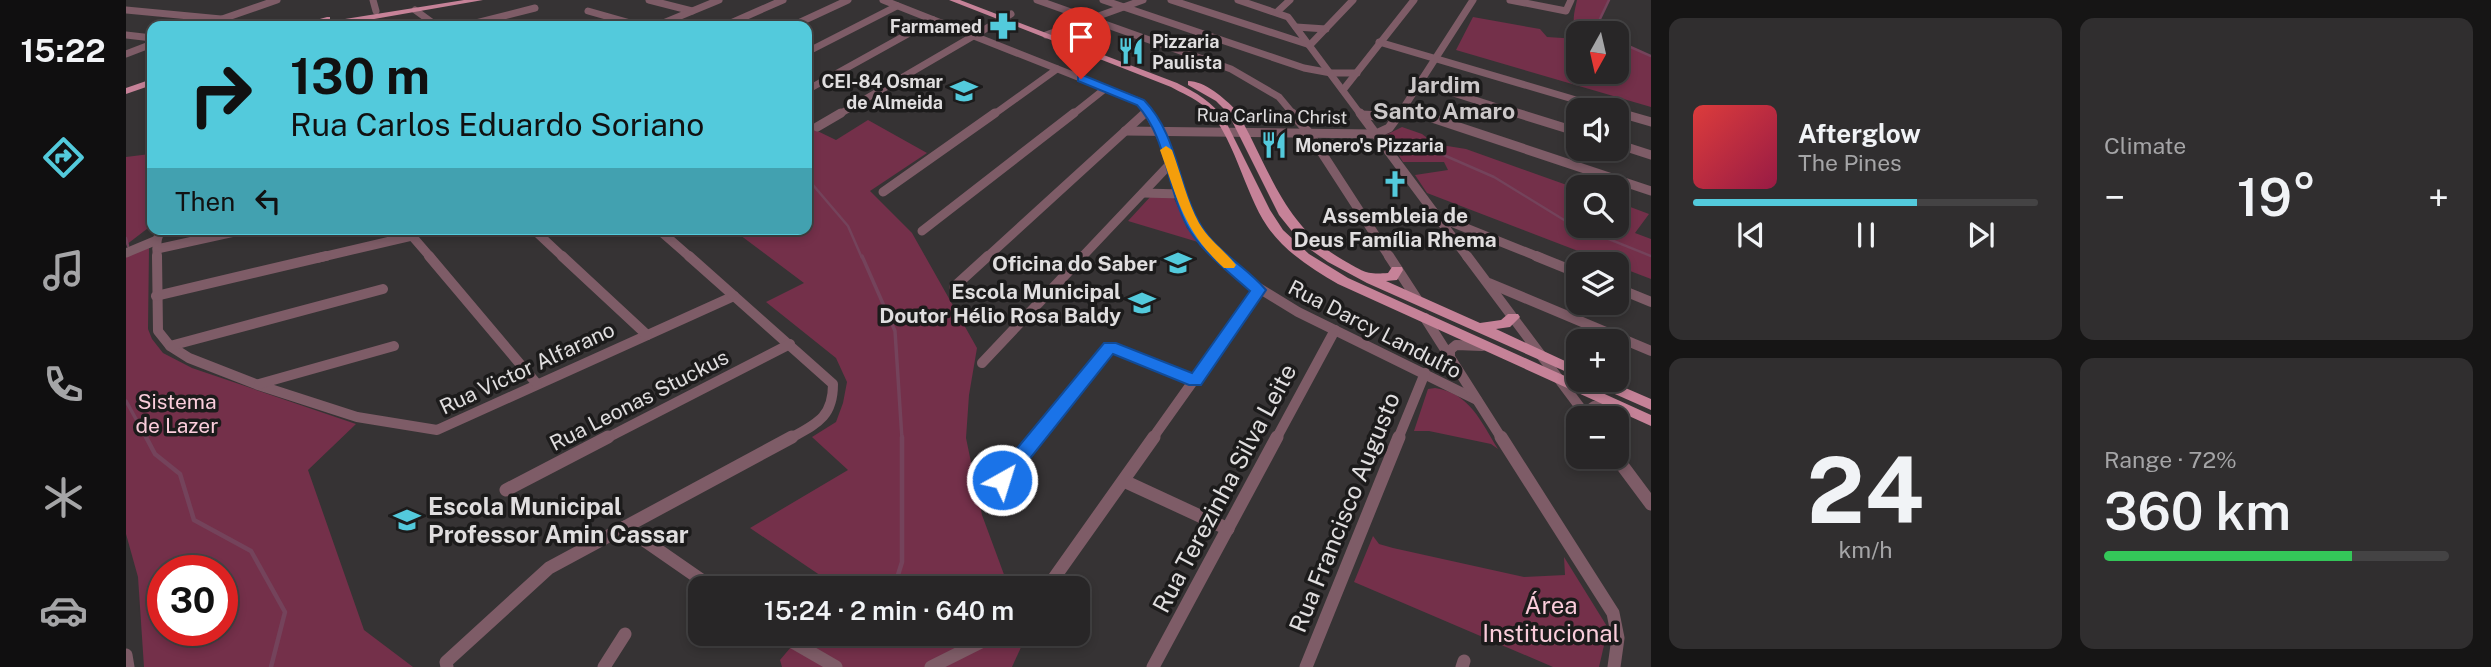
<!DOCTYPE html>
<meta charset="utf-8">
<style>
body{margin:0;font-family:"Public Sans",sans-serif;background:#302e2f;color:#f1f3f6;height:100vh;display:flex;flex-direction:column;font-size:26px;white-space:nowrap}
*{box-sizing:border-box;margin:0}
p{font-size:23px;color:#a5a5a7}
.icon{flex:none;width:38px;height:38px;fill:none;stroke:currentColor;stroke-width:2;stroke-linecap:round;stroke-linejoin:round}
.map{position:relative;flex:1;overflow:hidden}
.drawer{display:flex;flex-direction:column;gap:18px;padding:18px;background:#161515;width:840px}
.drawer>*{flex:none}
.guide{position:absolute;left:21px;top:21px;width:665px;height:214px;border-radius:14px;box-shadow:0 4px 10px #0003,0 0 0 2px #444344;background:#53cadc;color:#111;overflow:hidden}
.needle{width:46px;rotate:188deg}
.buttons{position:absolute;left:1440px;top:21px;display:grid;gap:14px}
.buttons a{display:grid;place-items:center;width:63px;height:63px;border-radius:14px;background:#282627;box-shadow:0 4px 10px #0003,0 0 0 2px #444344;font-size:35px}
.speed{position:absolute;left:21px;top:555px;display:flex;gap:14px;font-size:35px;font-weight:700;text-align:center}
.speed>*{display:grid;place-content:center;width:91px;height:91px;border-radius:50%;background:#282627;box-shadow:0 4px 10px #0003,0 0 0 2px #444344;line-height:1}
.speed .limit{border:10px solid #d22;background:#fff;color:#111}
.pin{position:absolute;display:grid;place-items:center;width:60px;height:60px;color:#fff;margin:-72px -30px;border-radius:50% 50% 50% 0;rotate:-45deg;box-shadow:0 0 7px #0007}
.pin .icon{rotate:45deg}
.me{position:absolute;width:77px;margin:-38px;rotate:39deg;stroke-linejoin:round;filter:drop-shadow(0 0 5px #0008)}
.turn{display:flex;align-items:center;gap:24px;height:147px;padding:0 28px;font-size:32px}
.turn .icon{width:91px;height:91px;stroke-width:2.5}
.turn b{display:block;font-size:49px;line-height:60px}
.then{display:flex;align-items:center;height:66px;padding:0 28px;background:#0003;gap:14px;font-size:26px}
.big{font-size:52px;font-weight:600;line-height:1.1}
.drawer .tile{flex:1;display:flex;flex-direction:column;justify-content:center;gap:10px;min-width:0;padding:0 24px;border-radius:14px;background:#302e2f}
.drawer .dial{align-items:center;gap:0}
.dial b{font-size:91px;line-height:1}
.song{display:flex;align-items:center;gap:21px}
.cover{width:84px;height:84px;border-radius:10px;background:linear-gradient(135deg,hsl(0 70% 55%),hsl(340 70% 35%))}
.played{height:7px;border-radius:4px;background:linear-gradient(90deg,#53cadc 65%,#444344 65%)}
.keys{display:flex;justify-content:space-around;direction:ltr}
.heat{display:flex;justify-content:space-between;align-items:center;font-size:38px;direction:ltr}
.charge{height:10px;border-radius:5px;background:linear-gradient(90deg,#34c759 72%,#444344 0)}
.drawer .tiles{flex:1;display:grid;gap:18px;grid-template-columns:repeat(2,1fr)}
.trip{position:absolute;left:562px;top:576px;width:402px;height:70px;border-radius:14px;background:#282627;box-shadow:0 4px 10px #0003,0 0 0 2px #444344;font-weight:600;line-height:70px;text-align:center}
main{display:flex;flex:1;min-height:0}
.dock{display:flex;flex-direction:column;width:126px;justify-content:space-around;align-items:center;background:#100f10;color:#a5a5a7}
.dock .icon{width:49px;height:49px}
.dock .active{color:#53cadc}
.dock b{font-size:32px;color:#f1f3f6}
.map>svg:first-child{display:block}
</style>
<main>
<nav class="dock">
<b>15:22</b>
<svg class="icon active" aria-label="directions" viewBox="0 0 24 24"><path d="M12 3l9 9-9 9-9-9zM9 14v-3h6M13 9l2 2-2 2"/></svg>
<svg class="icon" aria-label="music" viewBox="0 0 24 24"><path d="M9 18V5l10-2v13"/><circle cx="6" cy="18" r="3"/><circle cx="16" cy="16" r="3"/></svg>
<svg class="icon" aria-label="phone" viewBox="0 0 24 24"><path d="M5 4h4l2 5-3 2q2 4 5 5l2-3 5 2v4C11 20 4 13 5 4z"/></svg>
<svg class="icon" aria-label="climate" viewBox="0 0 24 24"><path d="M12 3v18M4 7l16 10M4 17L20 7"/></svg>
<svg class="icon" aria-label="car" viewBox="0 0 24 24"><path d="M5 17H2v-5l4-1 3-4h7l3 4 3 1v5h-3M9 17h6M6 11h13"/><circle cx="7" cy="17" r="2"/><circle cx="17" cy="17" r="2"/></svg>
</nav>
<div class="map">
<svg width="1525" height="667" viewBox="0 0 1525 667">
<rect width="100%" height="100%" fill="#363334"/>
<g fill="#74304a" fill-rule="evenodd">
<path d="M1451,0H1483L1473,21L1475,30L1479,33L1452,35C1445,22 1448,14 1451,0Z"/>
<path d="M1347,17L1414,29L1421,37L1452,39V72H1491V41L1525,56V107L1330,50Z"/>
<path d="M742,120L801,153L744,191L786,233L851,348L843,395L840,438L856,515L883,588H713L624,528L722,470L686,437L710,422L717,403L721,382L710,358L640,302L678,283L606,229H681V126L710,140Z"/>
<path d="M1276,127L1296,134L1309,144L1340,149L1452,189V226H1491V202L1523,214L1509,233L1525,239V279L1301,193L1289,175L1322,170L1318,162H1277L1260,135Z"/>
<path d="M24,154L26,155V225L0,245V157Z"/>
<path d="M1025,196L1048,198L1061,228L1072,242L1002,221Z"/>
<path d="M23,248L22,329L26,339L37,353L66,368L230,424L182,470L238,630L287,667H18L12,577L0,534V255ZM37,570H96V630H37Z"/>
<path d="M1309,388C1344,393 1355,422 1372,449L1365,444L1303,431H1288L1302,389Z"/>
<path d="M1247,536L1253,544L1267,548L1398,577L1439,575L1438,557L1482,628L1473,667H1427L1228,582Z"/>
<path d="M676,634H901L886,667H656L654,660Z"/>
</g>
<g fill="none" stroke-linecap="round" stroke-linejoin="round">
<g stroke="#74435b" stroke-width="2.5">
<path d="M1479,33L1475,30L1473,21L1483,0"/>
<path d="M1491,41L1525,56"/>
<path d="M1290,143L1368,177L1443,223L1525,256"/>
<path d="M681,178L722,226L736,258"/>
<path d="M0,238L2,246"/>
</g>
<g stroke="#74435b" stroke-width="3.5">
<path d="M736,256L769,331L776,439"/>
<path d="M0,401L21,439"/>
</g>
<g stroke="#74435b" stroke-width="4.5">
<path d="M20,437L29,454L54,474L68,520L125,551L159,612L145,667"/>
<path d="M768,588L776,562V437"/>
</g>
<g stroke="#7e5c67" stroke-width="7">
<path d="M247,0L250,11"/>
<path d="M523,0L566,11"/>
<path d="M757,0L1015,102L1025,115"/>
<path d="M911,0L1105,69L1153,97L1168,115"/>
<path d="M977,0L1178,68L1205,73H1231"/>
<path d="M1045,0L1184,45L1227,0"/>
<path d="M1112,0L1162,17L1235,115"/>
<path d="M1384,0L1440,11L1445,0"/>
<path d="M0,10L95,19"/>
<path d="M289,10L311,26"/>
<path d="M462,11L515,26"/>
<path d="M1151,12L1164,0"/>
<path d="M76,26L151,0"/>
<path d="M338,26L409,8"/>
<path d="M428,26L434,25"/>
<path d="M530,26L593,0"/>
<path d="M598,26L657,0"/>
<path d="M666,26L722,0"/>
<path d="M1170,27L1200,29"/>
<path d="M0,35L26,38"/>
<path d="M920,35L1017,0"/>
<path d="M1253,42L1484,110"/>
<path d="M681,52L771,6"/>
<path d="M0,54L26,44"/>
<path d="M1293,82L1396,115"/>
<path d="M681,90L807,20"/>
<path d="M1217,90L1288,0"/>
<path d="M1277,108L1296,115"/>
<path d="M1491,112L1500,115"/>
<path d="M712,115L885,14"/>
<path d="M867,115L931,69"/>
<path d="M946,115L980,88"/>
<path d="M1017,115L1022,110"/>
<path d="M1273,115L1347,0"/>
</g>
<g stroke="#7e5c67" stroke-width="9">
<path d="M1023,113L1039,145L1067,224L1094,258"/>
<path d="M1166,113L1183,133L1264,258"/>
<path d="M1234,113L1342,258"/>
<path d="M1291,113L1525,191"/>
<path d="M1391,113L1452,132"/>
<path d="M1494,113L1525,122"/>
<path d="M1236,115L1271,117"/>
<path d="M691,127L715,113"/>
<path d="M999,131L1250,134L1263,128L1274,113"/>
<path d="M1491,144L1525,155"/>
<path d="M757,192L869,113"/>
<path d="M1017,193L1056,194"/>
<path d="M1315,218L1415,258"/>
<path d="M280,229L305,258"/>
<path d="M407,229L438,258"/>
<path d="M532,229L565,258"/>
<path d="M796,231L948,113"/>
<path d="M31,249L122,229"/>
<path d="M0,253L31,240"/>
<path d="M31,258V240L35,229"/>
<path d="M192,258L286,236"/>
<path d="M860,258L1019,113"/>
<path d="M955,258L1044,164"/>
</g>
<g stroke="#7e5c67" stroke-width="10">
<path d="M31,256L32,331L44,346L63,358L132,385L231,417L311,430L608,296"/>
<path d="M303,256L411,384"/>
<path d="M436,256L521,335"/>
<path d="M563,256L707,384C707,418 690,424 663,439"/>
<path d="M1093,256L1123,282L1172,312L1351,400"/>
<path d="M1263,256L1291,299"/>
<path d="M1341,256L1462,418"/>
<path d="M1410,256L1452,273"/>
<path d="M1363,283L1525,351"/>
<path d="M828,287L862,256"/>
<path d="M1491,288L1525,302"/>
<path d="M30,296L200,256"/>
<path d="M1299,318L1376,439"/>
<path d="M44,346L257,289"/>
<path d="M1324,355V350L1330,345L1356,346"/>
<path d="M856,363L957,256"/>
<path d="M133,384L268,346"/>
<path d="M1458,413L1468,406L1495,409"/>
<path d="M479,439L664,344"/>
<path d="M909,439L984,347L1069,381"/>
<path d="M1026,439L1132,290"/>
<path d="M1150,439L1209,330"/>
<path d="M1272,439L1299,373"/>
</g>
<g stroke="#7e5c67" stroke-width="13">
<path d="M1375,437L1487,613L1492,638L1488,667"/>
<path d="M1490,457L1525,504"/>
<path d="M876,480L911,437"/>
<path d="M998,481L1102,529"/>
<path d="M380,490L482,437"/>
<path d="M499,527L587,588"/>
<path d="M921,588L1028,437"/>
<path d="M653,634L710,667"/>
<path d="M0,655L2,667"/>
<path d="M321,667L320,662L423,568L666,437"/>
<path d="M478,667L499,634"/>
<path d="M805,667L871,634"/>
<path d="M1027,667L1151,437"/>
<path d="M1180,667L1273,437"/>
<path d="M1336,667L1338,661"/>
</g>
<g fill="#c68298" fill-rule="evenodd">
<path d="M338,0H357L208,26H190L194,23Z"/>
<path d="M823,0H834L1051,83C1071,93 1086,102 1099,120L1144,210L1157,230L1183,254L1222,278L1525,415V426L1212,284C1186,269 1159,252 1141,226C1118,192 1107,132 1078,106C1068,98 1056,93 1045,87Z"/>
<path d="M201,17H204V21L182,26H169Z"/>
<path d="M26,79V85L0,94V88Z"/>
<path d="M1062,81C1079,81 1098,98 1110,110C1143,166 1156,225 1217,260C1237,271 1239,275 1262,273L1266,267H1276L1277,270L1271,280L1260,281L1354,323L1375,320L1382,314H1392L1394,317L1384,327L1370,329L1452,367V377L1241,283L1202,262L1185,250L1169,235L1153,215L1102,113L1090,101L1062,85Z"/>
<path d="M1462,380H1481L1525,399V410L1464,383Z"/>
</g>
</g>
<path fill="#1a73e8" stroke="#114b97" stroke-width="2" d="M952,76H959L1018,100C1052,135 1051,184 1074,224C1090,252 1120,266 1140,290L1075,385H1063L987,354L883,485H869L867,480L869,475L978,343H990L1066,373L1124,291C1102,271 1074,251 1060,224C1040,186 1041,137 1011,105L952,81Z"/>
<path fill="#f59e0b" d="M1040,146L1046,150C1055,174 1061,201 1073,223C1082,239 1098,250 1110,265L1108,268H1098C1057,230 1052,200 1034,150Z"/>
<defs>
<symbol id="pharmacy-bare" viewBox="-9 -9 18 18"><path d="M-2-6h4v4h4v4h-4v4h-4v-4h-4v-4h4Z" fill="#53cadc" stroke="#1c1b1b" stroke-width="2.5" paint-order="stroke"/></symbol>
<symbol id="restaurant-bare" viewBox="-9 -9 18 18"><path d="M-5-6h1v4h1v-4h1v4h1v-4h1v5L-1.5 .5V6h-2V.5L-5-1ZM5-6V6H3V1.5H1.5Q1.5-4 5-6Z" fill="#53cadc" stroke="#1c1b1b" stroke-width="2.5" paint-order="stroke"/></symbol>
<symbol id="school-bare" viewBox="-9 -9 18 18"><path d="M0-5L7-2L0 1L-7-2ZM-4 1L0 2.5L4 1V4Q0 6-4 4Z" fill="#53cadc" stroke="#1c1b1b" stroke-width="2.5" paint-order="stroke"/></symbol>
<symbol id="church-bare" viewBox="-9 -9 18 18"><path d="M-1.2-6h2.4v3.5h3.3v2.4h-3.3V6h-2.4V-.1h-3.3v-2.4h3.3Z" fill="#53cadc" stroke="#1c1b1b" stroke-width="2.5" paint-order="stroke"/></symbol>
</defs>
<g fill-rule="evenodd">
<use href="#pharmacy-bare" x="858" y="7" width="38" height="38"/>
<use href="#restaurant-bare" x="986" y="32" width="38" height="38"/>
<use href="#school-bare" x="819" y="72" width="38" height="38"/>
<use href="#restaurant-bare" x="1129" y="126" width="38" height="38"/>
<use href="#church-bare" x="1250" y="165" width="38" height="38"/>
<use href="#school-bare" x="1033" y="244" width="38" height="38"/>
<use href="#school-bare" x="997" y="284" width="38" height="38"/>
<use href="#school-bare" x="262" y="501" width="38" height="38"/>
</g>
<g text-anchor="middle" dominant-baseline="central" stroke-width="7" stroke-linejoin="round" paint-order="stroke">
<g font-size="18" font-weight="bold" fill="#e0dedf" stroke="#1c1b1b" text-anchor="end">
<text x="856" y="26">Farmamed</text>
<text x="1026" y="41" text-anchor="start">Pizzaria<tspan x="1026" dy="21">Paulista</tspan></text>
<text x="817" y="81">CEI-84 Osmar<tspan x="817" dy="21">de Almeida</tspan></text>
<text x="1169" y="145" text-anchor="start">Monero's Pizzaria</text>
</g>
<g font-size="18" fill="#e0dedf" stroke="#1c1b1b">
<text transform="translate(1146 116) rotate(1)">Rua Carlina Christ</text>
</g>
<g font-size="21" font-weight="bold" fill="#e0dedf" stroke="#1c1b1b" text-anchor="end">
<text x="1269" y="215" text-anchor="middle">Assembleia de<tspan x="1269" dy="24">Deus Família Rhema</tspan></text>
<text x="1031" y="263">Oficina do Saber</text>
<text x="995" y="291">Escola Municipal<tspan x="995" dy="24">Doutor Hélio Rosa Baldy</tspan></text>
</g>
<g font-size="21" fill="#e0dedf" stroke="#1c1b1b">
<text transform="translate(1249 329) rotate(27)">Rua Darcy Landulfo</text>
<text transform="translate(401 368) rotate(-25)">Rua Victor Alfarano</text>
<text transform="translate(513 400) rotate(-27)">Rua Leonas Stuckus</text>
</g>
<g font-size="21" fill="#facddb" stroke="#1c1b1b">
<text x="51" y="401">Sistema<tspan x="51" dy="24">de Lazer</tspan></text>
</g>
<g font-size="23" font-weight="bold" fill="#ccc8c9" stroke="#1c1b1b">
<text x="1318" y="84">Jardim<tspan x="1318" dy="26">Santo Amaro</tspan></text>
</g>
<g font-size="24" fill="#e0dedf" stroke="#1c1b1b">
<text transform="translate(1098 488) rotate(-62)">Rua Terezinha Silva Leite</text>
<text transform="translate(1218 512) rotate(-68)">Rua Francisco Augusto</text>
</g>
<g font-size="24" font-weight="bold" fill="#e0dedf" stroke="#1c1b1b" text-anchor="start">
<text x="302" y="506">Escola Municipal<tspan x="302" dy="28">Professor Amin Cassar</tspan></text>
</g>
<g font-size="24" fill="#facddb" stroke="#1c1b1b">
<text x="1425" y="605">Área<tspan x="1425" dy="28">Institucional</tspan></text>
</g>
</g>
</svg>
<div class="buttons">
<a><svg class="needle" viewBox="-14 -14 28 28"><path d="M0-13l5 13h-10z" fill="#e53935"/><path d="M0 13l5-13h-10z" fill="#a5a5a7"/></svg></a>
<a><svg class="icon" aria-label="sound" viewBox="0 0 24 24"><path d="M4 9h4l5-4v14l-5-4H4zM17 9q2 3 0 6"/></svg></a>
<a><svg class="icon" aria-label="search" viewBox="0 0 24 24"><circle cx="10" cy="10" r="6"/><path d="M15 15l6 6"/></svg></a>
<a><svg class="icon" aria-label="layers" viewBox="0 0 24 24"><path d="M12 4l9 5-9 5-9-5zM3 14l9 5 9-5"/></svg></a>
<a>+</a>
<a>−</a>
</div>
<div class="speed"><div class="limit">30</div></div>
<div class="pin" style="left:955px;top:79px;background:#d93025"><svg class="icon" aria-label="arrive" viewBox="0 0 24 24"><path d="M6 21V4h12l-3 4 3 4H6"/></svg></div>
<svg class="me" style="left:876px;top:480px" viewBox="-20 -20 40 40"><circle r="17" fill="#1a73e8" stroke="#fff" stroke-width="3"/><path d="M0-11L8 9 0 5-8 9z" fill="#fff"/></svg>
<div class="trip">15:24 · 2 min · 640 m</div>
<div class="guide">
<div class="turn"><svg class="icon" aria-label="right" viewBox="0 0 24 24"><path d="M7 20v-9h11M14 6l5 5-5 5"/></svg><div><b>130 m</b>Rua Carlos Eduardo Soriano</div></div>
<div class="then">Then<svg class="icon" aria-label="left" viewBox="0 0 24 24"><path d="M17 20v-9H6M10 6l-5 5 5 5"/></svg></div>
</div>
</div>
<section class="drawer">
<div class="tiles">
<div class="tile">
<div class="song"><i class="cover"></i><div><b>Afterglow</b><p>The Pines</p></div></div>
<div class="played"></div>
<div class="keys"><svg class="icon" aria-label="previous" viewBox="0 0 24 24"><path d="M18 5L8 12l10 7zM5 5v14"/></svg><svg class="icon" aria-label="pause" viewBox="0 0 24 24"><path d="M8 5v14M16 5v14"/></svg><svg class="icon" aria-label="next" viewBox="0 0 24 24"><path d="M6 5l10 7-10 7zM19 5v14"/></svg></div>
</div>
<div class="tile"><p>Climate</p>
<div class="heat"><a>−</a><b class="big">19°</b><a>+</a></div>
</div>
<div class="tile dial"><b>24</b><p>km/h</p></div>
<div class="tile"><p>Range · 72%</p><b class="big">360 km</b><div class="charge"></div></div>
</div>
</section>
</main>
